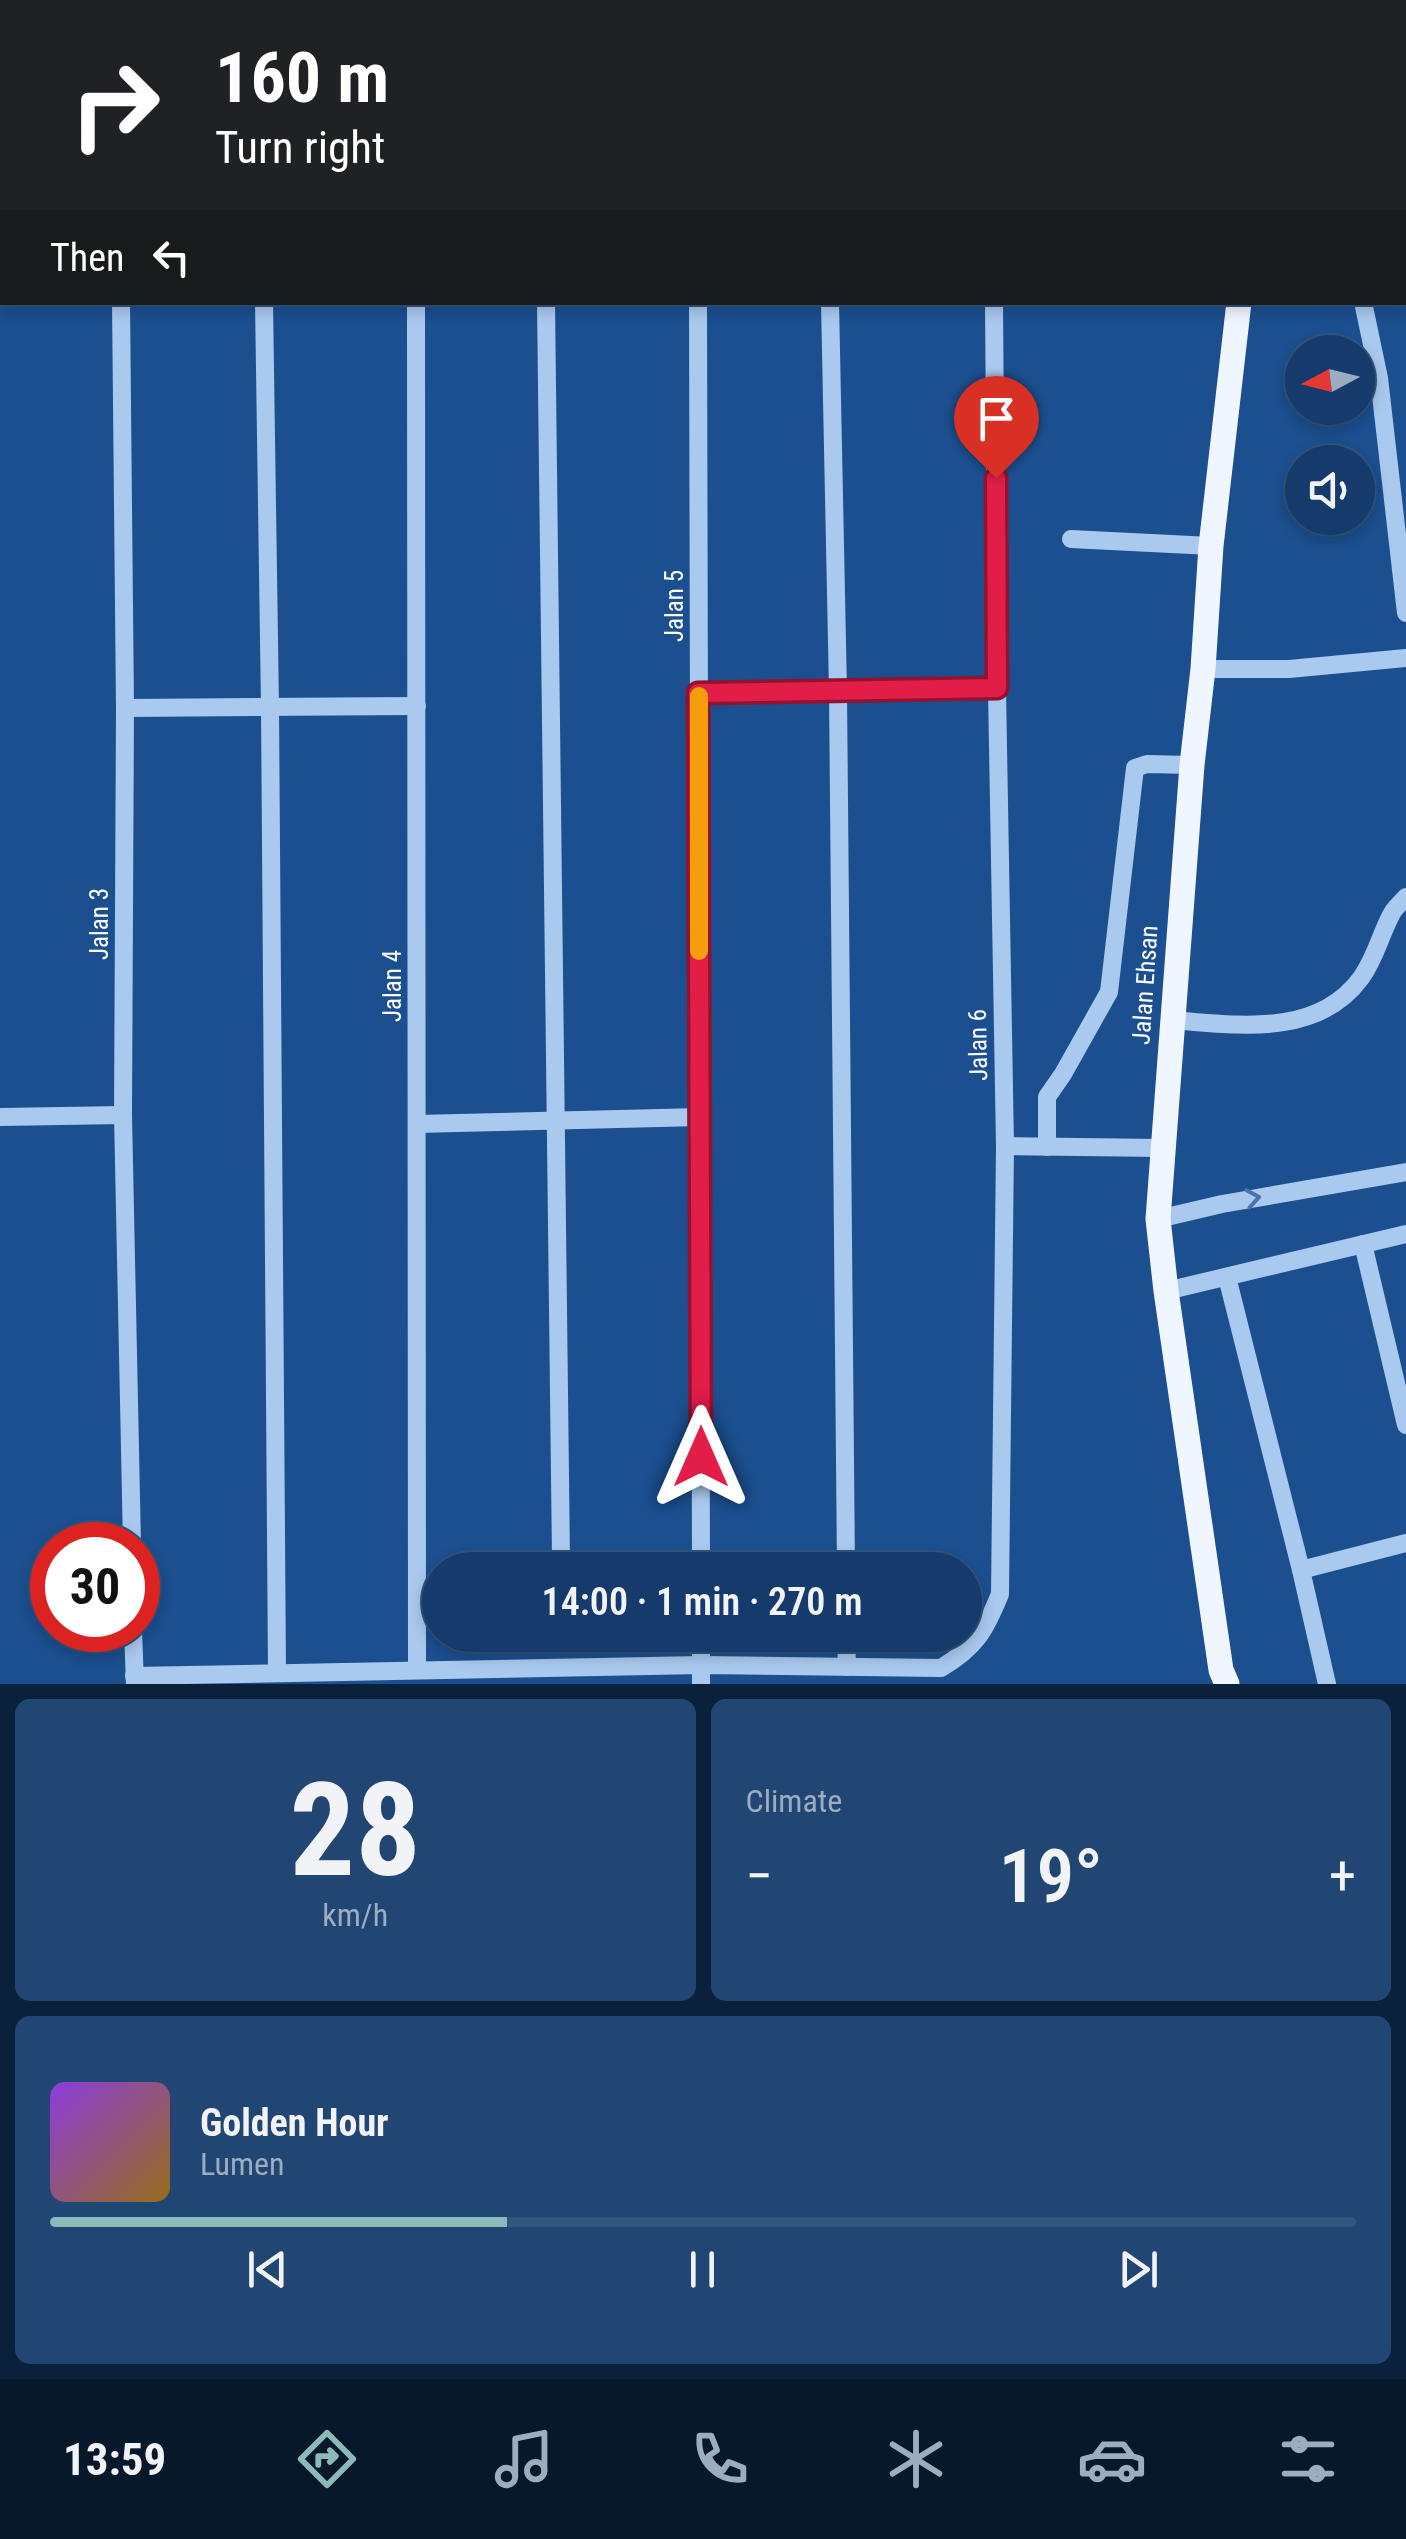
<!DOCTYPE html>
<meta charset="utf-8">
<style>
body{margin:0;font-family:"Roboto Condensed",sans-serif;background:#214673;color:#f1f3f6;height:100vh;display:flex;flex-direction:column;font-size:38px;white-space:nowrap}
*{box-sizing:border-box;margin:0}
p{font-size:32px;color:#9dadc1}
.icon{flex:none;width:55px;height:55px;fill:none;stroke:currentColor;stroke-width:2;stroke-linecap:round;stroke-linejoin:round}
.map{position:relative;height:1684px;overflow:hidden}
.drawer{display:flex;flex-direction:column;gap:15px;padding:15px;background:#0b203b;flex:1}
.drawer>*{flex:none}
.hud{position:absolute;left:0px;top:0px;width:1408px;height:305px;box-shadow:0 5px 15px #0003,0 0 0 2px #33557e;background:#202124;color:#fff;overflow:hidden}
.needle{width:65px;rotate:263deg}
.controls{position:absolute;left:1285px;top:335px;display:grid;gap:20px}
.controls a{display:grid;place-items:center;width:90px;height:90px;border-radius:50%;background:#143b6b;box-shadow:0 5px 15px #0003,0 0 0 2px #33557e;font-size:50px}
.speed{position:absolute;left:30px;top:1522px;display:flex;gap:20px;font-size:50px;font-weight:700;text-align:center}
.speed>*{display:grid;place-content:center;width:130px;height:130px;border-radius:50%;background:#143b6b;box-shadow:0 5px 15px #0003,0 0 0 2px #33557e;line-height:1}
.speed .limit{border:15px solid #d22;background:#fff;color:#111}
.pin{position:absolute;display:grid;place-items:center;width:85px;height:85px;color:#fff;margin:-102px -42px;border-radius:50% 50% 50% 0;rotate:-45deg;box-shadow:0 0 10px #0007}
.pin .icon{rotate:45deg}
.me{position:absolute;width:110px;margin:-55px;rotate:0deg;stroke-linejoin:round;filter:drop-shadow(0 0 8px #0008)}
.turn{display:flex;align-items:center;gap:35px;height:210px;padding:0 50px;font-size:45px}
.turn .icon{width:130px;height:130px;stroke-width:2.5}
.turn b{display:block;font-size:70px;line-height:85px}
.then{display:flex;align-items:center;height:95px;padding:0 50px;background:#0003;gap:20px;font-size:38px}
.big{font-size:75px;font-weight:600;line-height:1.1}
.drawer .widget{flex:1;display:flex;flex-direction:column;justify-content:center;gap:15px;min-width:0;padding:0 35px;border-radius:15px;background:#214673}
.drawer .dial{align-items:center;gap:0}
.dial b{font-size:130px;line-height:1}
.song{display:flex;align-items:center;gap:30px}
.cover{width:120px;height:120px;border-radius:15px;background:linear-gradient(135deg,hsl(270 70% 55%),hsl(40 70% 35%))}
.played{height:10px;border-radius:5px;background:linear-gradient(90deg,#8bbbb9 35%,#33557e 35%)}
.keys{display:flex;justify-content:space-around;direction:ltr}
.heat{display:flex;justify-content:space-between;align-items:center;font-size:55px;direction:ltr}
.drawer .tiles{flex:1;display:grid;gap:15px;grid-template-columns:1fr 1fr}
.widget:last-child{grid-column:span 2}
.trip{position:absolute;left:422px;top:1552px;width:560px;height:100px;border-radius:50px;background:#143b6b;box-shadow:0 5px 15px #0003,0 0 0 2px #33557e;font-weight:600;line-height:100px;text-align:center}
.tabs{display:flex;height:160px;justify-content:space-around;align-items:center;background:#08182b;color:#9dadc1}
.tabs .icon{width:70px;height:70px}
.tabs .selected{color:#8bbbb9}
.tabs b{font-size:45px;color:#f1f3f6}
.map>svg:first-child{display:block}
</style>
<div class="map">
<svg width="1406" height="1684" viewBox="0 0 1406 1684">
<rect width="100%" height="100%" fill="#1b4f8f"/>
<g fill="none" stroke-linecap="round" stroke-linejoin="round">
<g stroke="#a9c9ee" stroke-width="18">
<path d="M115,0V2"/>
<path d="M1405,222H1406"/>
<path d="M121,302L125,708L123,1115L132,1545"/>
<path d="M264,302L270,707L277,1673"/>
<path d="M416,302L417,1670"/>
<path d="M546,302L561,1560"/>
<path d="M698,302L701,1570"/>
<path d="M830,302L838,691L846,1570"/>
<path d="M1363,302L1379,378L1406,613"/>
<path d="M1071,539L1211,546"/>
<path d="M1203,669H1289L1406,658"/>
<path d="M699,693L997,689"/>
<path d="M125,708L417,706"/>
<path d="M1172,1020C1237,1025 1317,1038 1361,978C1375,959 1380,936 1391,915C1394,908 1401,903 1406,897"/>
<path d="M0,1117L123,1115"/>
<path d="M417,1124L700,1117"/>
<path d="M1005,1146L1162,1148"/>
<path d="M1047,1147V1097L1063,1074L1109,992L1135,768L1147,764L1192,765"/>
<path d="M1158,1219L1222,1204L1406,1172"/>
<path d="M1363,1244L1406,1425"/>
<path d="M1227,1277L1301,1570L1406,1543"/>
<path d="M1166,1291L1406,1234"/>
<path d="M1301,1570L1327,1684"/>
<path d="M133,1630L135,1684"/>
<path d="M701,1635V1684"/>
<path d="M846,1635L847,1667"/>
<path d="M134,1676L701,1665L941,1668C976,1647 985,1631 1000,1594L1005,1146L997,689L994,302"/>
</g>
<g stroke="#f0f6ff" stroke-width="25">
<path d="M1286,2V0"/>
<path d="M1227,1684L1221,1670L1166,1291L1158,1219L1192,765L1203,669L1211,546L1239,302"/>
</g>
</g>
<defs><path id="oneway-chevron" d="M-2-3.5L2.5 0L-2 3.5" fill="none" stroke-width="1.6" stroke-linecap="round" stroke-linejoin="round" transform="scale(2.5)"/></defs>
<use stroke="#4674ac" href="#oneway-chevron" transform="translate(1253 1198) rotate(-10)"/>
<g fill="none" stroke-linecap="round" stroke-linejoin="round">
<defs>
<path id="route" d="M701,1457L698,693L997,688L996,478"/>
</defs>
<use href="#route" stroke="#92132f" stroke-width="25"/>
<use href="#route" stroke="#e11d48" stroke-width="18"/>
<path stroke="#f59e0b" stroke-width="18" d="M699,696V951"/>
</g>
<g text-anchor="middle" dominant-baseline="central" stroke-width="10" stroke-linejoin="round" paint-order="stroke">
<g font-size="25" fill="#fff" stroke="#1b4f8f">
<text transform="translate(674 606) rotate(-90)">Jalan 5</text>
<text transform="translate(99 924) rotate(-90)">Jalan 3</text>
<text transform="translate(1145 985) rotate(-86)">Jalan Ehsan</text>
<text transform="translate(392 986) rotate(-90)">Jalan 4</text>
<text transform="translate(978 1045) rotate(-91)">Jalan 6</text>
</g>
</g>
</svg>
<div class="controls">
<a><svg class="needle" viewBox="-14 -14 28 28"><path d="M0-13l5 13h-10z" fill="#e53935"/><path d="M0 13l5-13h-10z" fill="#9dadc1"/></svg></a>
<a><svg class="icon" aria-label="sound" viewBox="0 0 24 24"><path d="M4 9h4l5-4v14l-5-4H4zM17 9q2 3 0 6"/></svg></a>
</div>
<div class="speed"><div class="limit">30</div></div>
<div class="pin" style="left:996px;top:478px;background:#d93025"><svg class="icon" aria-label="arrive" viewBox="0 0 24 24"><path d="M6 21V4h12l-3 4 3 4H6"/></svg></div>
<svg class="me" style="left:701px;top:1457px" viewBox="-20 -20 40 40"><path d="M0-17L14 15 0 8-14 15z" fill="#e11d48" stroke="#fff" stroke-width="4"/></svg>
<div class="trip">14:00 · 1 min · 270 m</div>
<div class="hud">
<div class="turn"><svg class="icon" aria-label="right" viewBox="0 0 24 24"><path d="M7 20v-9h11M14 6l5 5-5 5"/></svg><div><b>160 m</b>Turn right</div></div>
<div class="then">Then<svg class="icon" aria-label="left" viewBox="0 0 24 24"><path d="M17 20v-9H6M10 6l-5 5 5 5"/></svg></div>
</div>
</div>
<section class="drawer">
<div class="tiles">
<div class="widget dial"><b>28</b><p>km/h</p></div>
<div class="widget"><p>Climate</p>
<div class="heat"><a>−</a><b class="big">19°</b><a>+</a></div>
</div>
<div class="widget">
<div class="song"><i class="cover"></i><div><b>Golden Hour</b><p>Lumen</p></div></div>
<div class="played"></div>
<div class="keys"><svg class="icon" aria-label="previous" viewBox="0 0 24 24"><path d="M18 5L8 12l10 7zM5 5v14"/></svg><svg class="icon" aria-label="pause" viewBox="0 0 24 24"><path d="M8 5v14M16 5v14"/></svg><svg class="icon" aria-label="next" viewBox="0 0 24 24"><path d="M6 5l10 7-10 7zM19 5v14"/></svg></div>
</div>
</div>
</section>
<nav class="tabs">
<b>13:59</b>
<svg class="icon selected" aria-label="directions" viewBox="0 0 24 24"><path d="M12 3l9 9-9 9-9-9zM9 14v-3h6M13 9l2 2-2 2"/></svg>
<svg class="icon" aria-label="music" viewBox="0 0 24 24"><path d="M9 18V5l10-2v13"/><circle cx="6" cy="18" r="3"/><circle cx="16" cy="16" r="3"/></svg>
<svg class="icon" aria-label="phone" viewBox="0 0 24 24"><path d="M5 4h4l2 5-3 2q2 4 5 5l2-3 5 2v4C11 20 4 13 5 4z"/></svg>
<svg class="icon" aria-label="climate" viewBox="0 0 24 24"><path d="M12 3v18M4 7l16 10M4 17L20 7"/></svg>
<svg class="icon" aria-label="car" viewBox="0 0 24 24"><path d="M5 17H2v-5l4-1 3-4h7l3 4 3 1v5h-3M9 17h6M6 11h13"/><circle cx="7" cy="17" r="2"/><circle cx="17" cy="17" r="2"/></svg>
<svg class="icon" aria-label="filters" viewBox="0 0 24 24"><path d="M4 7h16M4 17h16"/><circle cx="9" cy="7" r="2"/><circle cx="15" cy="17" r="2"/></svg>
</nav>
